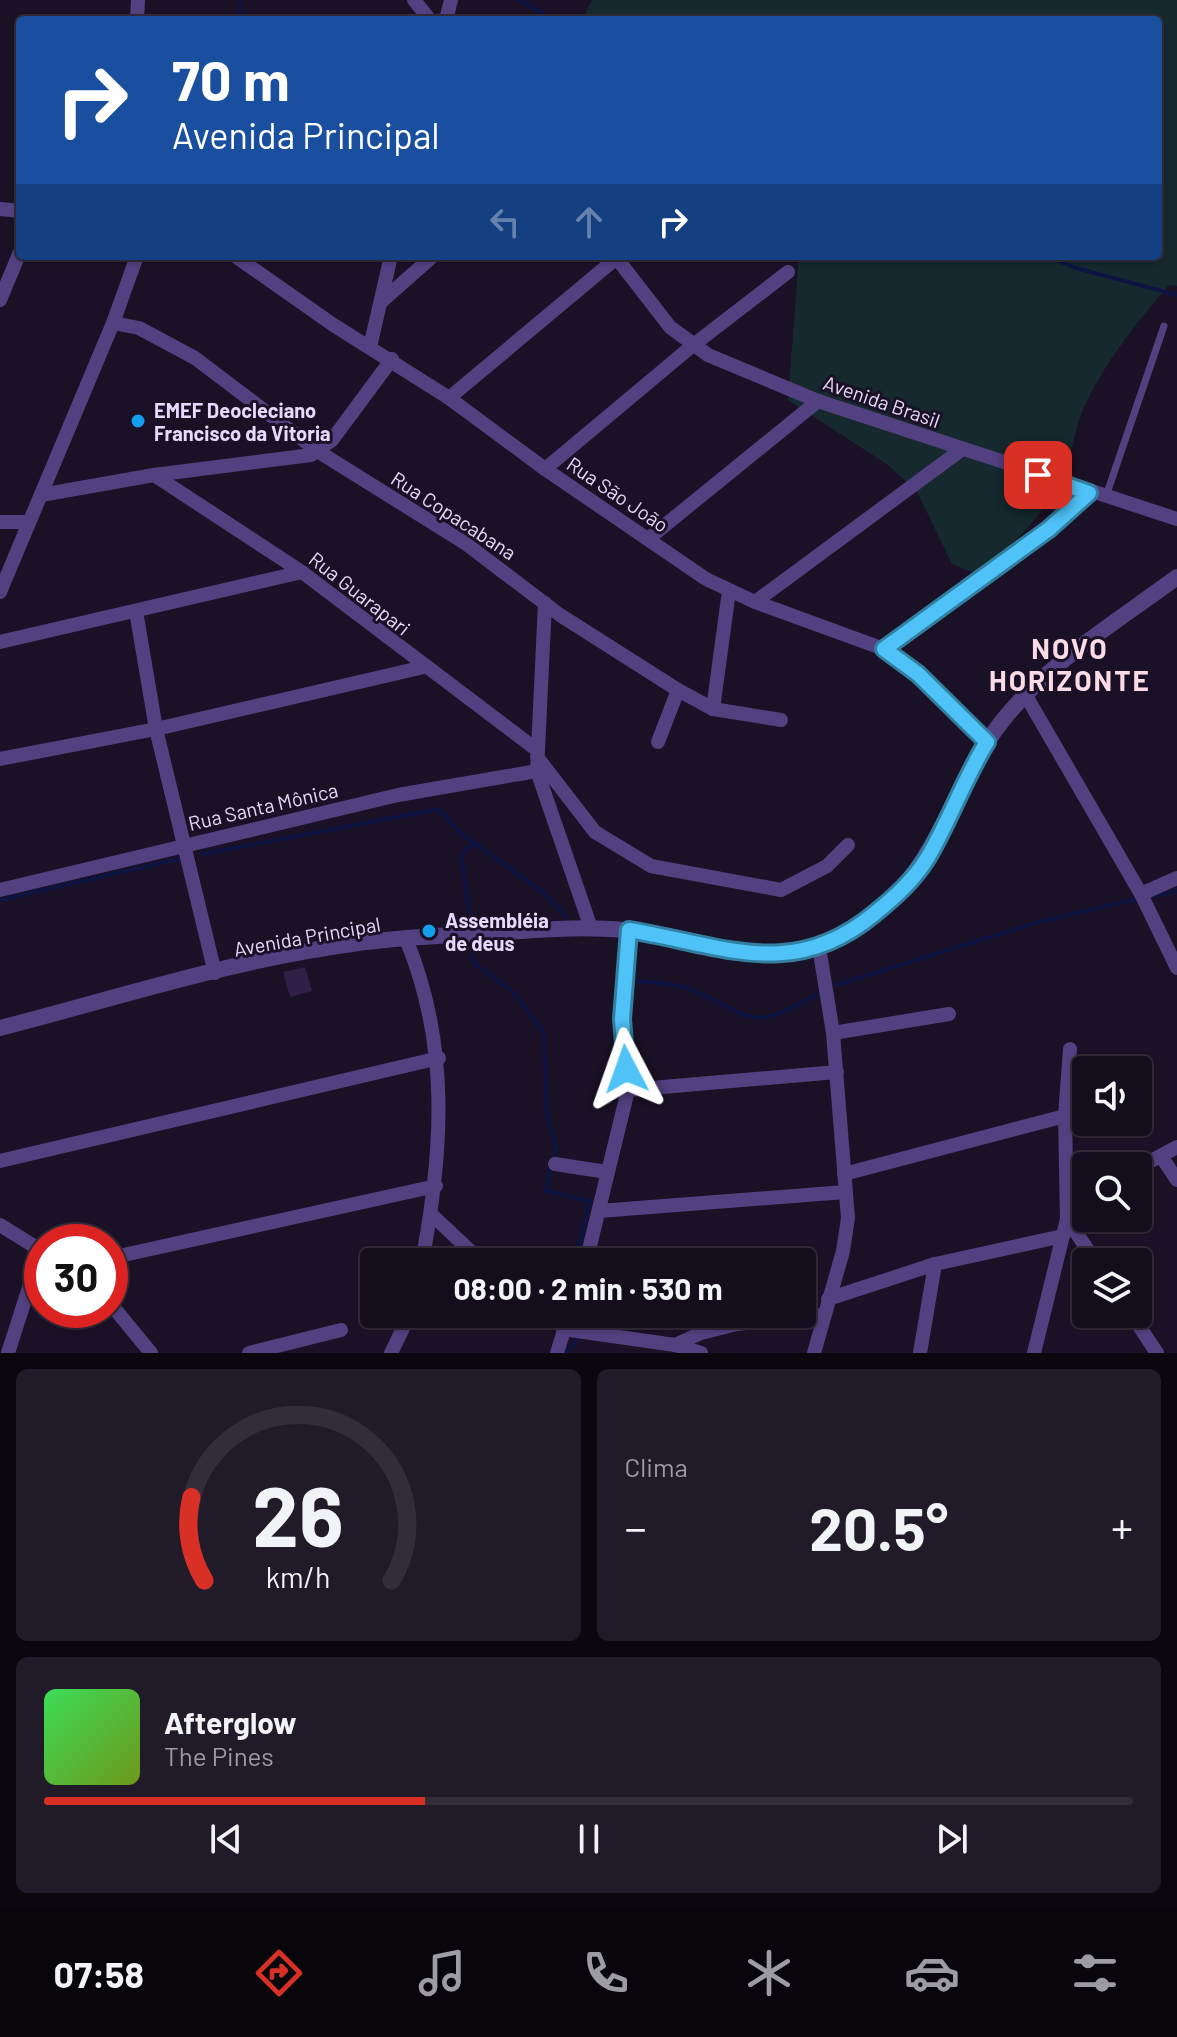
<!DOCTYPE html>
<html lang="pt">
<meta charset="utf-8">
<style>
body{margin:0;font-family:Barlow,sans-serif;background:#211b29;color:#f1f3f6;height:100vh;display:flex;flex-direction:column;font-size:30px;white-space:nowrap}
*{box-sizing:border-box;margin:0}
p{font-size:26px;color:#9d9ca3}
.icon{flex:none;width:44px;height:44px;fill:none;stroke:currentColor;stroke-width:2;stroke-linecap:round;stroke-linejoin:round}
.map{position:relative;height:1353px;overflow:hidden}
.sheet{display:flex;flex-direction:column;gap:16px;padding:16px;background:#0b070f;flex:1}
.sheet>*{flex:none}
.hud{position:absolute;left:16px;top:16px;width:1146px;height:244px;border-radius:8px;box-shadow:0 2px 6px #0004,0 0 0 2px #332d3b;background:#1a4fa0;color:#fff;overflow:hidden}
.controls{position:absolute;left:1072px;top:1056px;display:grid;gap:16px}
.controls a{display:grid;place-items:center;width:80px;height:80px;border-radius:8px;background:#140d1c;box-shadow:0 2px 6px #0004,0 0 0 2px #332d3b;font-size:40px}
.speed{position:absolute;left:24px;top:1224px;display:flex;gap:16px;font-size:40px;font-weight:700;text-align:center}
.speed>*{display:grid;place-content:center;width:104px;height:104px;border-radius:50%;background:#140d1c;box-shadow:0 2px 6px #0004,0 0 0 2px #332d3b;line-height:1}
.speed .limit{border:12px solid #d22;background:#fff;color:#111}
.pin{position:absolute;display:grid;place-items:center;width:68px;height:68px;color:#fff;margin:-34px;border-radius:16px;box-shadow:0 4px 12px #0006}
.me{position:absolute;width:88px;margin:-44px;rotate:356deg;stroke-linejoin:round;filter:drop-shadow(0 0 6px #0008)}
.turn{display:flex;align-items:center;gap:28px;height:168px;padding:0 24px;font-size:36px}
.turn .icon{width:104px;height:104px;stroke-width:2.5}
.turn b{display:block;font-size:56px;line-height:68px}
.lanes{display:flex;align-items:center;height:76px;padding:0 24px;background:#0003;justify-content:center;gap:40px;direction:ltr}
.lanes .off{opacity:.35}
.big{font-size:60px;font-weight:700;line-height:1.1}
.sheet .widget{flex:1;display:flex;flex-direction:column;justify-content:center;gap:12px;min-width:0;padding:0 28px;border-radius:12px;background:#211b29}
.sheet .dial{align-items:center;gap:0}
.dial svg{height:208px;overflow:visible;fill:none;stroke:#332d3b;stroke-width:7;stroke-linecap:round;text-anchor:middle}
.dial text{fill:#f1f3f6;stroke:none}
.song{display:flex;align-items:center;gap:24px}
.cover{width:96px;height:96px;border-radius:12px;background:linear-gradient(135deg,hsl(130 70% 55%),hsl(80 70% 35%))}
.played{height:8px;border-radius:4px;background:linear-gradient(90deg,#d93025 35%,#332d3b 35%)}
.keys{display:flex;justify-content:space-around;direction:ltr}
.heat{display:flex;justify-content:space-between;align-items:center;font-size:44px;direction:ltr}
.sheet .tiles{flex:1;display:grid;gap:16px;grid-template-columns:1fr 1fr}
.widget:last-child{grid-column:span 2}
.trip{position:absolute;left:360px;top:1248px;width:456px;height:80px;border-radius:8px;background:#140d1c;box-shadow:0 2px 6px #0004,0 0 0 2px #332d3b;font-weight:700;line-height:80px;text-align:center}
.dock{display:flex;height:128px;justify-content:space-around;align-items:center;background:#08050b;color:#9d9ca3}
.dock .icon{width:56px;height:56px}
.dock .current{color:#d93025}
.dock b{font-size:36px;color:#f1f3f6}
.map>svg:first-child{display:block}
</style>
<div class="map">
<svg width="1177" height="1353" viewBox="0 0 1177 1353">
<rect width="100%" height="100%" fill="#1a1126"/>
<path fill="#15292f" d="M592,0H1177V286L1169,285C1136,323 1102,366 1082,412C1074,431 1073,453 1064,472C1045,513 1013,548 977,574L952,564L917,492L888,465L788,400L799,256H1158V20H582Z"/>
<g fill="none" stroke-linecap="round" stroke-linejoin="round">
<g stroke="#0e1442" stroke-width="4">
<path d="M519,0L555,20"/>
<path d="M238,20L241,0"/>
<path d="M1046,256L1076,268L1177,295"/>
<path d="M203,854L439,809L459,832L543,892L566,917"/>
<path d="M1150,897L1177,891"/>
<path d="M0,900L183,858"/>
<path d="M471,925L461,855L474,843"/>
<path d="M472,955L475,964L512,991L544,1032L547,1113L556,1149L554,1159"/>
<path d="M638,981C654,983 674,983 689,989C754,1015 746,1035 816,995"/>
<path d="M836,985L1038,922L1141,898"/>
<path d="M551,1168L546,1191L590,1201L577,1252L581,1260"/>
<path d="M585,1329L591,1314"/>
<path d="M567,1353L579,1336"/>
</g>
</g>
<path fill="#311f45" d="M305,967L312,991L290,997L283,972Z"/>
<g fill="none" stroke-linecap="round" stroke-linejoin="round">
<path stroke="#534081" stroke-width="7" d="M1106,496L1164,326"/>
<g stroke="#534081" stroke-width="14">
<path d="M414,0L430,20"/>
<path d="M137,20L138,0"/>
<path d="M446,20L451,0"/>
<path d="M0,209L20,211"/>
<path d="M235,256L332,324L449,398L545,469L706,579L755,602L884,649L918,674L987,742"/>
<path d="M615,256L670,327L708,355L818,401L1177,519"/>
<path d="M0,300L20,252"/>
<path d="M381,302L433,256"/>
<path d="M113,323L139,328L195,358L319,452L465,543L560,615L678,690L713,709L781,720"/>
<path d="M370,347L391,256"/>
<path d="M449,398L619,256"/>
<path d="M545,469L692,346L788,272"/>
<path d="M154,475L302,572L537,750"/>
<path d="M41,495L154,475L311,455L332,440L392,359"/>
<path d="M0,522H29"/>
<path d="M648,539L818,401"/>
<path d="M0,592L113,323L137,256"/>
<path d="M755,602L961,450"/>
<path d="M545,603L537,771L591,928"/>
<path d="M136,611L156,729L215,973"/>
<path d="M0,642L302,572"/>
<path d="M884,649L1049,529L1089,493"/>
<path d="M1025,694L1141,894L1177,968"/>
<path d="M713,709L729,591"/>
<path d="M658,742L678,690"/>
<path d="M537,757L595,832L651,866L781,890L827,866L848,845"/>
<path d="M0,759L156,729L424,667"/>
<path d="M0,890L398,795L537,771"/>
<path d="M1141,894L1177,878"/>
<path d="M406,939C450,1045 443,1151 422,1262"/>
<path d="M833,1033L949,1014"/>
<path d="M628,1090L837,1072"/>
<path d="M1161,1156L1177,1180"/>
<path d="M0,1161L439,1058"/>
<path d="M555,1164L607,1172"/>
<path d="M1138,1168L1177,1147"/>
<path d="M844,1174L1065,1116"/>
<path d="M1067,1205L1086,1195"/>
<path d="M599,1211L845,1192"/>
<path d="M431,1214L482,1262"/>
<path d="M1067,1219L1096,1262"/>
<path d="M0,1225L42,1251"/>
<path d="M110,1258L436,1186"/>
<path d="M586,1262L628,1090L622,1019L629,930"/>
<path d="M828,1299L935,1264L1063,1236"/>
<path d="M110,1303L151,1353"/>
<path d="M1131,1314L1157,1353"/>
<path d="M563,1329L675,1345L701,1333L737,1324L824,1315"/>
<path d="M675,1345L701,1353"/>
<path d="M8,1353L41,1250"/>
<path d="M249,1353L341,1330"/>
<path d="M391,1353L410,1314"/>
<path d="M557,1353L569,1314"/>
<path d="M814,1353L843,1251L848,1218L833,1033L819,947"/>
<path d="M920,1353L935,1264"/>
<path d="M1034,1353L1067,1219L1065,1116L1070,1049"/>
</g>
<path stroke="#534081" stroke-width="16" d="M0,1028C113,999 237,959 352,944C397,937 443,936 488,933C533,930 579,926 624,930C711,936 764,978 849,931C937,883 946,792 1003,720C1049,662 1118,621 1177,577"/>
</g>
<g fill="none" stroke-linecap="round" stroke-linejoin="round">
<defs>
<path id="route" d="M626,1069L622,1019L629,930C722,945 792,982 874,914C895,897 914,880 928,857C950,820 964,779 987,742L918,674L884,649L1049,529L1089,493L1038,475"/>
</defs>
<use href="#route" stroke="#337fa1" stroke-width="20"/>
<use href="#route" stroke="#4fc3f7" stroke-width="14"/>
</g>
<g fill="#139fee" stroke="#1a1126" stroke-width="3">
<circle cx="138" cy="421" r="8"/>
<circle cx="429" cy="931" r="8"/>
</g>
<g text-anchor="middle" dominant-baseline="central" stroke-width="6" stroke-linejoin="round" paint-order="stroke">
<g font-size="20" fill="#e6d9fc" stroke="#1a1126">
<text transform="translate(882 401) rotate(19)">Avenida Brasil</text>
<text transform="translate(618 494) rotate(34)">Rua São João</text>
<text transform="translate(454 515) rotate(33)">Rua Copacabana</text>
<text transform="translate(360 593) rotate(38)">Rua Guarapari</text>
<text transform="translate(263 806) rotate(-13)">Rua Santa Mônica</text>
<text transform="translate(307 936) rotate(-10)">Avenida Principal</text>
</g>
<g font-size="20" font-weight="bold" fill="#e6d9fc" stroke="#1a1126" text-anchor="start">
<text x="154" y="410">EMEF Deocleciano<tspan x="154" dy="23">Francisco da Vitoria</tspan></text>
<text x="445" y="920">Assembléia<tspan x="445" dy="23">de deus</tspan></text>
</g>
<g font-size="28" font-weight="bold" letter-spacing="2" fill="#fcdbe7" stroke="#1a1126">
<text x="1070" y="648">NOVO<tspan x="1070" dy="32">HORIZONTE</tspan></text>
</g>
</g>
</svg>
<div class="controls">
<a><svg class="icon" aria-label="sound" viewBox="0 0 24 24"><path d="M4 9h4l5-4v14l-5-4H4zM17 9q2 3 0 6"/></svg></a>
<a><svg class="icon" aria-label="search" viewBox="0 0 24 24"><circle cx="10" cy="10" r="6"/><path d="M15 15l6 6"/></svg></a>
<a><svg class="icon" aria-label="layers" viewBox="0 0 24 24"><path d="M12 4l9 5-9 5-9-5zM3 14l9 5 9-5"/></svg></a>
</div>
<div class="speed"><div class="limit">30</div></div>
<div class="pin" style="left:1038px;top:475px;background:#d93025"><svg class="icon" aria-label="arrive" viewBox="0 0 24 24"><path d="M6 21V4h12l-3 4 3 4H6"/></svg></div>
<svg class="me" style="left:626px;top:1069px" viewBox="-20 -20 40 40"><path d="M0-17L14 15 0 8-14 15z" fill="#4fc3f7" stroke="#fff" stroke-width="4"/></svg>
<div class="trip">08:00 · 2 min · 530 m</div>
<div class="hud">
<div class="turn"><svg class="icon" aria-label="right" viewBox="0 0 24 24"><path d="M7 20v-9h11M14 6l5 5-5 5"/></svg><div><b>70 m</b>Avenida Principal</div></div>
<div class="lanes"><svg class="icon off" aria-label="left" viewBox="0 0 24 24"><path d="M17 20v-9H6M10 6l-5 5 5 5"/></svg><svg class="icon off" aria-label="ahead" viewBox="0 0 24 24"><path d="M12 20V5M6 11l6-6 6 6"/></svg><svg class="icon" aria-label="right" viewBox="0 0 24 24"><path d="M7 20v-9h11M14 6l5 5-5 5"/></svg></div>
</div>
</div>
<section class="sheet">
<div class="tiles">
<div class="widget dial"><svg viewBox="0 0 100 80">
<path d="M14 69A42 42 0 1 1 86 69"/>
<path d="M14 69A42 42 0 0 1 9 37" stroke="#d93025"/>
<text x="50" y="56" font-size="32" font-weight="700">26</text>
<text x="50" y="72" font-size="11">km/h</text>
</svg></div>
<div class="widget"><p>Clima</p>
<div class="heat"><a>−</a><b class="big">20.5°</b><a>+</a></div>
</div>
<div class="widget">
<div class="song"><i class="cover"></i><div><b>Afterglow</b><p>The Pines</p></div></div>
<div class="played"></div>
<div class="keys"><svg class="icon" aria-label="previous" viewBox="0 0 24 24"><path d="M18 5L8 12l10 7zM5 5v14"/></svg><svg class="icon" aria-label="pause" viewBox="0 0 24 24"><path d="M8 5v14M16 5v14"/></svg><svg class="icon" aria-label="next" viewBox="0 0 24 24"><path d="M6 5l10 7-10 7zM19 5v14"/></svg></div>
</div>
</div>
</section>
<nav class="dock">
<b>07:58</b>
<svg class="icon current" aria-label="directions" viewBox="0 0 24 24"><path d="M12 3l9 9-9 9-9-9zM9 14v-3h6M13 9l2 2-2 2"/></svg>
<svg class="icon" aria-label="music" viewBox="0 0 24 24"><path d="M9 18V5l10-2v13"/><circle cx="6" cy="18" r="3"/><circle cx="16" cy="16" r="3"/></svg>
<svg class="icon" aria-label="phone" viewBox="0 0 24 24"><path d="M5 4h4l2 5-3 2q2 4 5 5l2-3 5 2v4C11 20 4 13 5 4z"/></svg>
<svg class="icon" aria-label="climate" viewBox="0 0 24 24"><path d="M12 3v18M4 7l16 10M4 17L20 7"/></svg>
<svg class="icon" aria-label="car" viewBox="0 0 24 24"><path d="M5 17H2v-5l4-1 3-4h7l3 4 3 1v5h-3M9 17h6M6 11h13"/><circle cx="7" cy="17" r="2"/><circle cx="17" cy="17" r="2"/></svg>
<svg class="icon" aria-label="filters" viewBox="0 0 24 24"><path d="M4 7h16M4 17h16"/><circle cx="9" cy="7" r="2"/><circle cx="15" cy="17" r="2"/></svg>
</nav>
